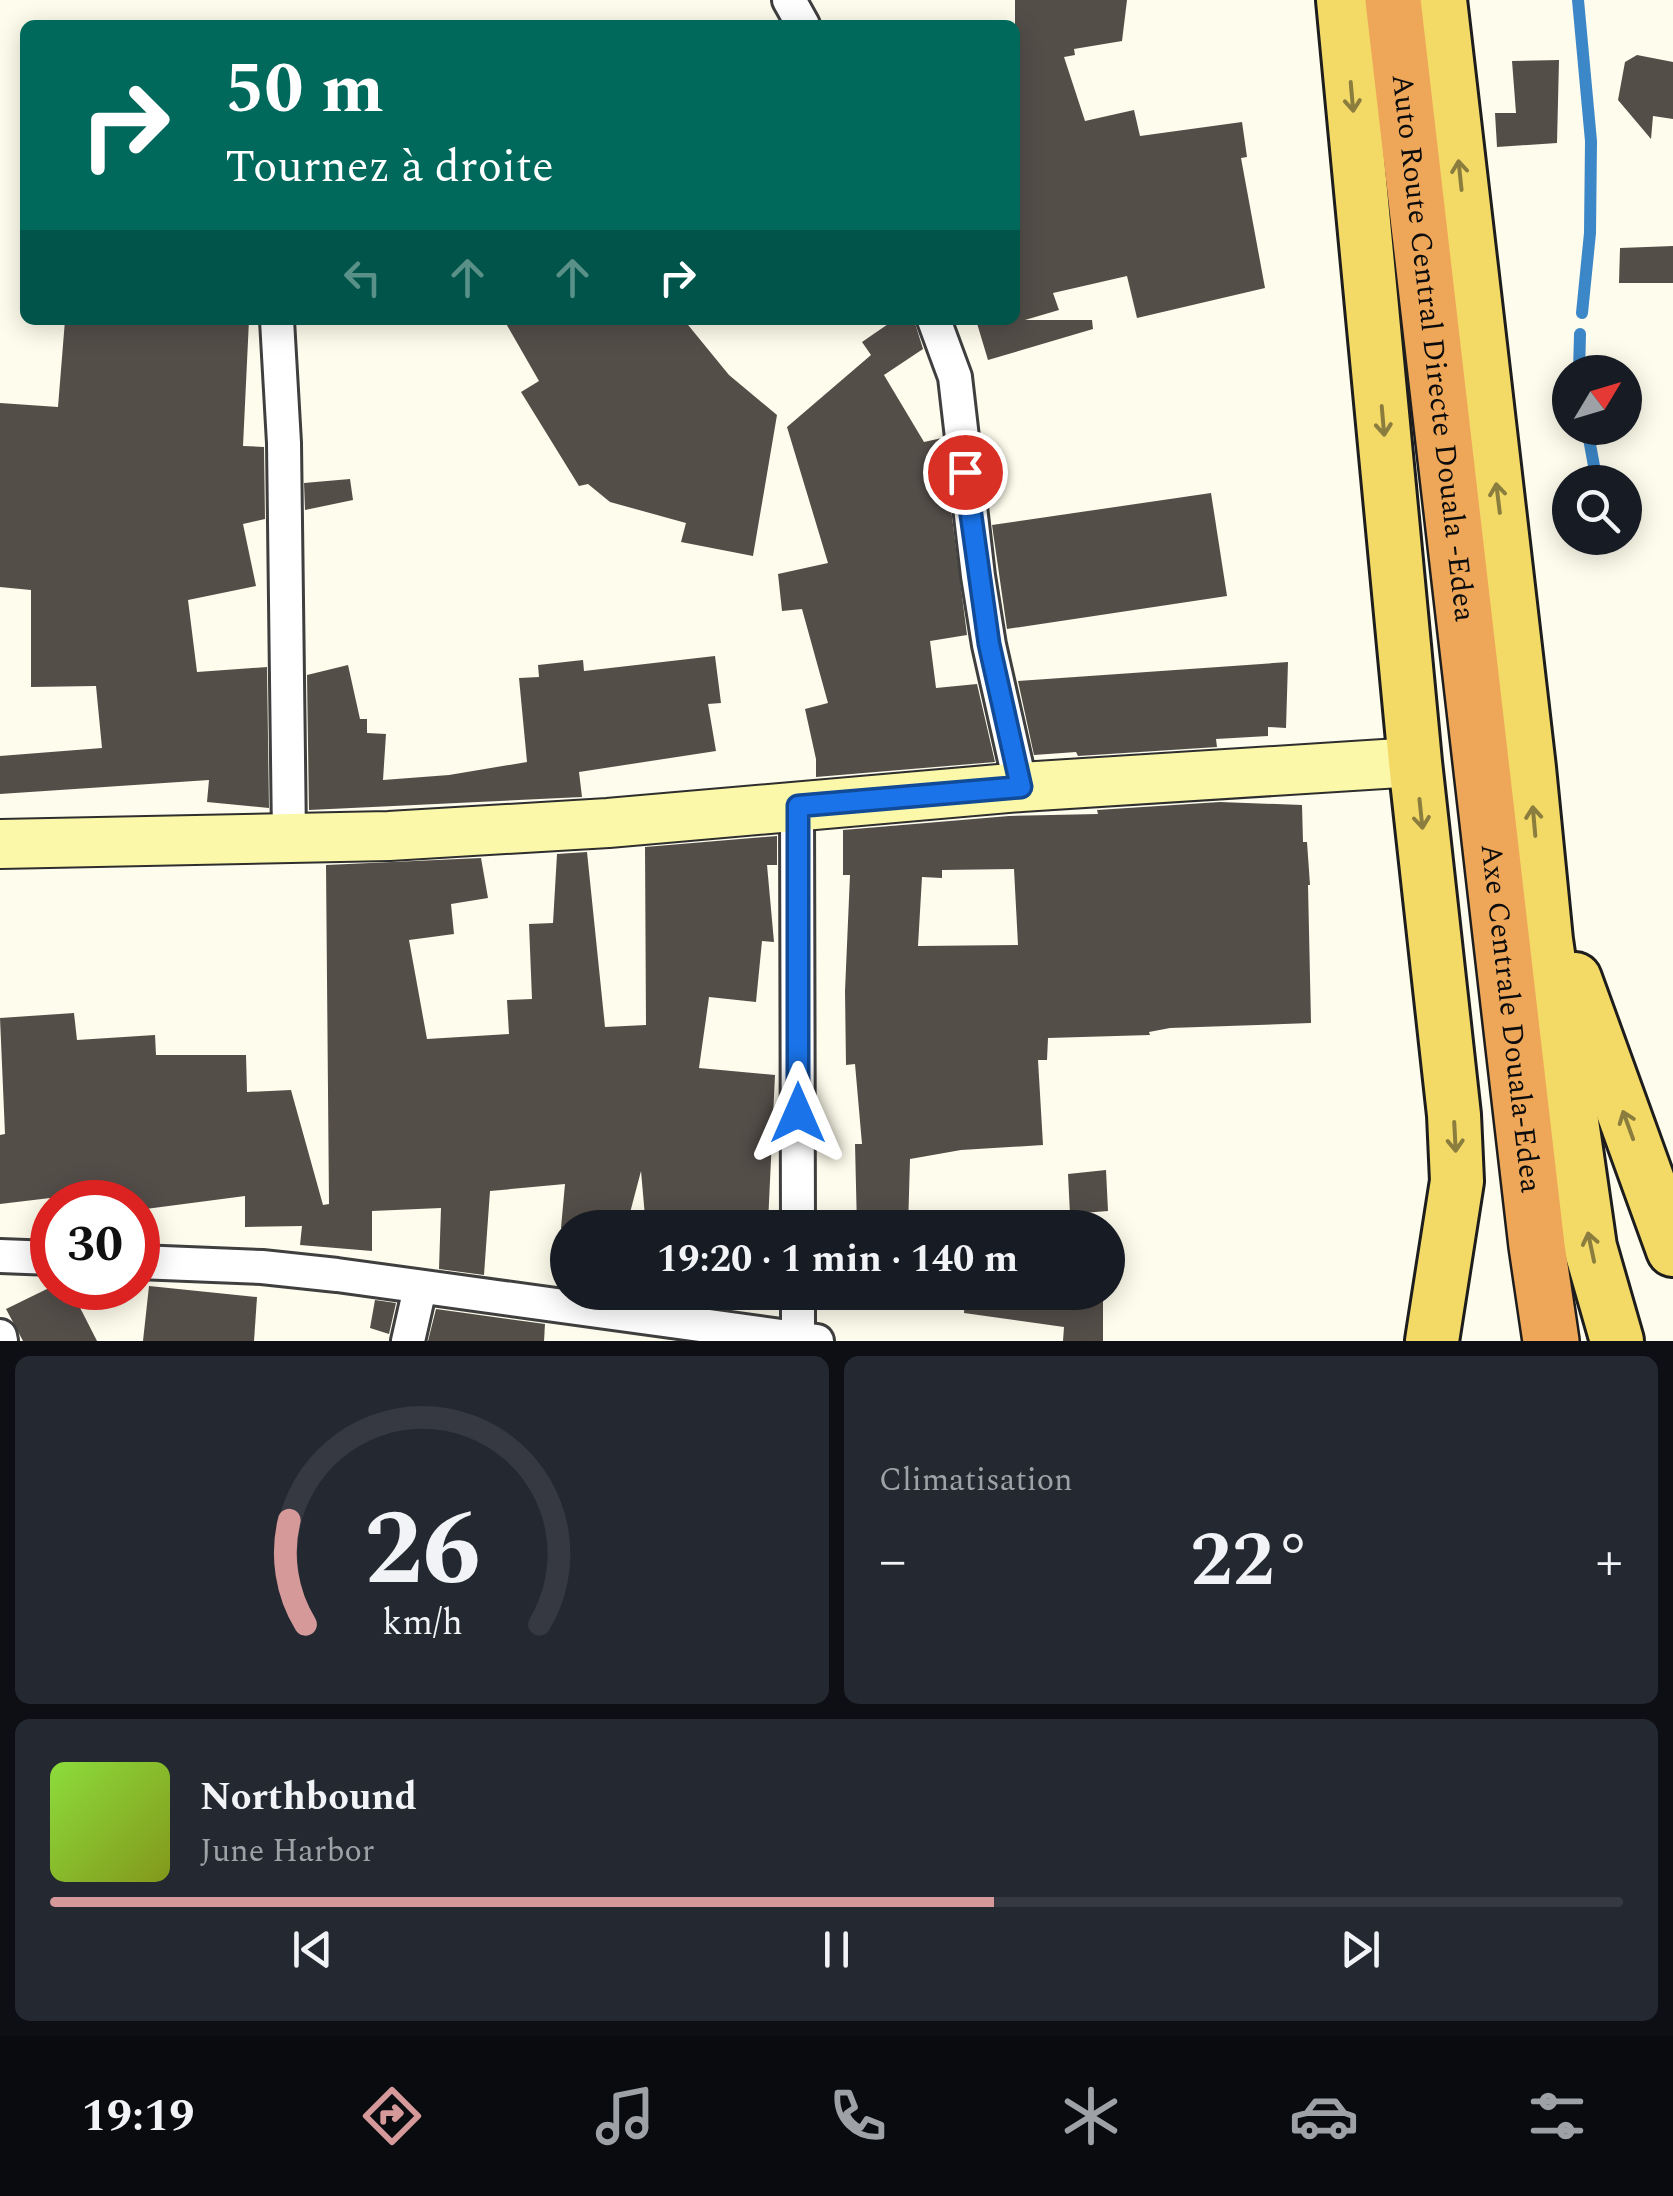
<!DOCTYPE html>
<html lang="fr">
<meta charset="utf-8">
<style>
body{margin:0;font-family:Spectral,serif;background:#242831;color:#f1f3f6;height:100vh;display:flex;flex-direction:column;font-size:38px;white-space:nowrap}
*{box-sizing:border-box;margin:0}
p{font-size:32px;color:#9ea1a6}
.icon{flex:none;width:55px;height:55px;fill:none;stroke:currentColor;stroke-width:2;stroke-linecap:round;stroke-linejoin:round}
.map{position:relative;height:1341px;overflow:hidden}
.panel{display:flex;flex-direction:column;gap:15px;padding:15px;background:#0d0f14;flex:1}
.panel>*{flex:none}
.hud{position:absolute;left:20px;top:20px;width:1000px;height:305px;border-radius:15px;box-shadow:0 5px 25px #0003;background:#00695c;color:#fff;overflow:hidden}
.needle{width:65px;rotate:52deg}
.buttons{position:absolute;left:1552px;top:355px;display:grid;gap:20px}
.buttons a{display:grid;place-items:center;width:90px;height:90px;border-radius:50%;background:#171b24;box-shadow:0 5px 25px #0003;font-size:50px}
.speed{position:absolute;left:30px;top:1180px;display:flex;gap:20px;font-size:50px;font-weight:700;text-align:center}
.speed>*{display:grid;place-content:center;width:130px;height:130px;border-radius:50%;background:#171b24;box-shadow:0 5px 25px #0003;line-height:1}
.speed .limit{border:15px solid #d22;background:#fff;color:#111}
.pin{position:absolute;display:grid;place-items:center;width:85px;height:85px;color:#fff;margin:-42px;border:5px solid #fff;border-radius:50%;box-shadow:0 2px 10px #0007}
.me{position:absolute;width:110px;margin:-55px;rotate:0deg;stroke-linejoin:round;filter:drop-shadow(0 0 8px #0008)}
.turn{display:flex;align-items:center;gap:35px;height:210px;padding:0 40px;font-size:45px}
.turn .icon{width:130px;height:130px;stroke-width:2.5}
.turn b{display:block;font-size:70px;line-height:85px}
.lanes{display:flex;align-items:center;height:95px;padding:0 40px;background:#0003;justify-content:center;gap:50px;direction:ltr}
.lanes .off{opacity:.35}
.big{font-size:75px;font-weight:700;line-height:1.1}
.panel .widget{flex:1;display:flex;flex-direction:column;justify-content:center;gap:15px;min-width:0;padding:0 35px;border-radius:15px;background:#242831}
.panel .dial{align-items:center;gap:0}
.dial svg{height:260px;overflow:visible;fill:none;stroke:#363941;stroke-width:7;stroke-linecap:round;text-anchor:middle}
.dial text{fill:#f1f3f6;stroke:none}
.song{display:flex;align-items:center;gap:30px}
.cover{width:120px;height:120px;border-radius:15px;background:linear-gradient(135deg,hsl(90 70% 55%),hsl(70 70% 35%))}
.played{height:10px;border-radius:5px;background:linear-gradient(90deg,#d6999a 60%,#363941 60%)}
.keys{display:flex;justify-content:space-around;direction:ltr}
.heat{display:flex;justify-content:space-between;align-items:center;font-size:55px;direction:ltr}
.panel .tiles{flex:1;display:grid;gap:15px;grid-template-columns:1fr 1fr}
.widget:last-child{grid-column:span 2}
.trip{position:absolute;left:550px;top:1210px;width:575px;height:100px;border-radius:50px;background:#171b24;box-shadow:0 5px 25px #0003;font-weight:700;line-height:100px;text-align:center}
.tabs{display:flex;height:160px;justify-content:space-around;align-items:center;background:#090b0e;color:#9ea1a6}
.tabs .icon{width:70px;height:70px}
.tabs .selected{color:#d6999a}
.tabs b{font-size:45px;color:#f1f3f6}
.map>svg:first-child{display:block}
</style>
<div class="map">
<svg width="1673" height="1341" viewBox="0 0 1673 1341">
<rect width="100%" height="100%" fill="#fefcec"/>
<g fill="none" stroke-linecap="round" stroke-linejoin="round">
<g stroke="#3c87c7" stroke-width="12">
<path d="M1578,0L1591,141L1590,233L1582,313"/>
<path d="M1579,372L1580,334"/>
<path d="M1587,428L1597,482"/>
</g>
</g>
<g fill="#544e49" fill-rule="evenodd">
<path d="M1015,0H1127L1122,41L1074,49L1075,55L1064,57L1085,121L1134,110L1140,136L1242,122L1247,157L1241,158L1265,288L1137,318L1127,276L1053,293L1059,310L1025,320H1092L1093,329L988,360L976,320H1015Z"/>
<path d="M1637,55L1673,62V119L1653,116L1651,139L1618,100L1625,62Z"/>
<path d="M1559,60L1557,143L1497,147L1495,113H1516L1512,61Z"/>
<path d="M1673,246V283H1619L1620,248Z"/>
<path d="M65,320H249L243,446L264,447L265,519L243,524L256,586L188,600L197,672L267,667L269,808L207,802L209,780L0,794V756L102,748L96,686L31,687V590L0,587V403L58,407Z"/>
<path d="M504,320H684L729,375L777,415L753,556L681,542L686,523L610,502L588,484L579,486L521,392L539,381Z"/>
<path d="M894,320H914L923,349L884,375L878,365L924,442L942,438L967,635L930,641L936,688L977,684L995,762L816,777V759L805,709L828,703L802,609L782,611L778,574L828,563L787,427L871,355L862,342Z"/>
<path d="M350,479L353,500L305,510L304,483Z"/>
<path d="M1211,493L1227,596L1007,629L992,525Z"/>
<path d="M715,656L721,703L708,704L716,751L579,772L582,797L309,810L307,675L348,665L360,719H367V733L386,734L383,780L449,775L527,762L519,678L539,677L538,665L583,660L584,671Z"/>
<path d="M1288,662L1286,728L1268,727V736L1216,739L1217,747L1078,756L1076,752L1034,755L1018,681Z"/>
<path d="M1220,802L1302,805L1303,842H1307L1310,885H1308L1311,1023L1170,1028L1149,1032L1150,1035L1048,1038L1047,1060H1038L1043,1145L961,1150L910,1159L908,1228H857L855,1144H862L855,1064L846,1065L845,991L850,875H843V830L1009,816L1098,814L1097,810ZM1014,869L1018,945L918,946L922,877L942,878V870Z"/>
<path d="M777,836V865H767L774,942L762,941L756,1002L709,997L699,1068L775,1075L768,1223L713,1221L712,1228H646L641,1171L626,1228H561L565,1184L490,1191L484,1275L439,1269L441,1208L372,1211V1251L300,1245L302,1226L245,1227V1196L138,1210V1202H118L117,1190L0,1204V1135L5,1134L0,1018L74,1013L77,1040L155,1035L156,1055H246L247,1092L291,1090L323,1205L329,1204L326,865L481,858L488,898L451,904L454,934L409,940L427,1039L509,1034L507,1000L532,999L529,924L553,923L557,854L587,852L605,1027L646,1025L645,847Z"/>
<path d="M1106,1170L1108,1211L1070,1214L1068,1174Z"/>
<path d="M149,1286L257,1297L254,1341H143Z"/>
<path d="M49,1288H70L97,1341H23L6,1309Z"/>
<path d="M965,1292H1103V1341H1063L1064,1327L964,1313Z"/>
<path d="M375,1300L396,1303L389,1334L370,1328Z"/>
<path d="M436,1309L545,1324L544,1341H428Z"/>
</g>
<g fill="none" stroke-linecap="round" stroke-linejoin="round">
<defs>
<g id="street">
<path d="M789,0L803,25"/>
<path d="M277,320L284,443L289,837"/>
<path d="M934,320L955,377L978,576L989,645L1021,787"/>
<path d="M797,806L798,1228"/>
<path d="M0,1256L52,1258"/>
<path d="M138,1262L262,1267L337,1275L817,1341"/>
<path d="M798,1292V1338"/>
<path d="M0,1336L1,1341"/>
<path d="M408,1341L420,1288"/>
</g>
<path id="secondary" d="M0,844L389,836L608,823L1021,787L1415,762"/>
<g id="primary">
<path d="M1343,0L1415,762L1454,1115L1457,1181L1432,1341"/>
<path d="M1440,0L1529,768L1546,940L1590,1247L1617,1341"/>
<path d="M1575,979L1673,1250"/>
</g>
<g id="highway">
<path id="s1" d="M1393,0L1537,1246L1551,1341"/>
</g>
</defs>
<use href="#street" stroke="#3f3f3f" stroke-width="38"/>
<use href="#secondary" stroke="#2e2e2e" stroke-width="52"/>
<use href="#primary" stroke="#1d1d1d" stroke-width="58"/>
<use href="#highway" stroke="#1d1d1d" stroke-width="60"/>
<use href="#street" stroke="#fff" stroke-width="32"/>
<use href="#secondary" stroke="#fcf8a9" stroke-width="48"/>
<use href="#primary" stroke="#f3da67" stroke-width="52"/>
<use href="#highway" stroke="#eea759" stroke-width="55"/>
</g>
<defs><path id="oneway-shaft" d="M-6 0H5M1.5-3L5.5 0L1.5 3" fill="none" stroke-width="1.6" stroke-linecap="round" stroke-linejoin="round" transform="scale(2.5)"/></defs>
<g stroke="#8b7d3e">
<use href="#oneway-shaft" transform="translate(1352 97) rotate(85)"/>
<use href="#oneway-shaft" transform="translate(1460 175) rotate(-96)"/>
<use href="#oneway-shaft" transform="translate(1383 421) rotate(85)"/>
<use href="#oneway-shaft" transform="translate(1498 498) rotate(-97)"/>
<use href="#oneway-shaft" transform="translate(1421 814) rotate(84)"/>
<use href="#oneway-shaft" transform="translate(1534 821) rotate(-95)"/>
<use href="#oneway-shaft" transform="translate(1628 1125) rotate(-110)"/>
<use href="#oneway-shaft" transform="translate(1455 1137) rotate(87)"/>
<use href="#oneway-shaft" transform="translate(1591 1247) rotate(-102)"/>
</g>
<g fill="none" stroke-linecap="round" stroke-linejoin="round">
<defs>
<path id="route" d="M798,1113V806L1021,787L989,644L965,472"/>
</defs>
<use href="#route" stroke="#114b97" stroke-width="25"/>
<use href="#route" stroke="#1a73e8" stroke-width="18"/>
</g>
<g text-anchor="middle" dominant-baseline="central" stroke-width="10" stroke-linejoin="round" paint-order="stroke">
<g font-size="30" fill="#0c0c0c" stroke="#fff">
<text stroke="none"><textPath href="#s1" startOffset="350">Auto Route Central Directe Douala -Edea</textPath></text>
<text stroke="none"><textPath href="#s1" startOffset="1025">Axe Centrale Douala-Edea</textPath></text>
</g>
</g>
</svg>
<div class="buttons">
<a><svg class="needle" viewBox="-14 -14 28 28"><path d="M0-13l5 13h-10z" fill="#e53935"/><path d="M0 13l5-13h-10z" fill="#9ea1a6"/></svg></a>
<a><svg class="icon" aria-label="search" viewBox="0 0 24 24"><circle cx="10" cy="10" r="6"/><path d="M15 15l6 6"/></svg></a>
</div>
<div class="speed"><div class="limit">30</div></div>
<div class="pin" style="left:965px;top:472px;background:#d93025"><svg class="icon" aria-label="arrive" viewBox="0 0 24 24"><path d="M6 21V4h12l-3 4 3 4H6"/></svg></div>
<svg class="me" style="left:798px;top:1113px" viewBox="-20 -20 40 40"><path d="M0-17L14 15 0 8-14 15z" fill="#1a73e8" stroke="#fff" stroke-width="4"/></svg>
<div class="trip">19:20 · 1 min · 140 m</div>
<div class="hud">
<div class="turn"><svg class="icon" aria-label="right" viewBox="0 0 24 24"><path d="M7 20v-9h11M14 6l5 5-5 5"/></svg><div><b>50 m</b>Tournez à droite</div></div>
<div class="lanes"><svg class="icon off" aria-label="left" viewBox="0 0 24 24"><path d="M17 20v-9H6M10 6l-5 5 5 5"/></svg><svg class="icon off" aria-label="ahead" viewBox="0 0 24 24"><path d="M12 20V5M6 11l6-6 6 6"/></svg><svg class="icon off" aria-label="ahead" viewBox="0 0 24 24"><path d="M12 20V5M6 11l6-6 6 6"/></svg><svg class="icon" aria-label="right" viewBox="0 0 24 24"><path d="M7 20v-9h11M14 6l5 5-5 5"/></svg></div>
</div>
</div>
<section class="panel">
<div class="tiles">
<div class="widget dial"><svg viewBox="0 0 100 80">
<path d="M14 69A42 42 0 1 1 86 69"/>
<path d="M14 69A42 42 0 0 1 9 37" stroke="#d6999a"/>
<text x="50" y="56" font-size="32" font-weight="700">26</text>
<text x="50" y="72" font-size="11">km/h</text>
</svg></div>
<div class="widget"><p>Climatisation</p>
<div class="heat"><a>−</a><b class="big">22°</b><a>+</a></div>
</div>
<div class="widget">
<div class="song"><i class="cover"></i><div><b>Northbound</b><p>June Harbor</p></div></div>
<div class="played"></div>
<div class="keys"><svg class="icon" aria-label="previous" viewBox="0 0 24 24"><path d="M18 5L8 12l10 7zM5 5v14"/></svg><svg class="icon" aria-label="pause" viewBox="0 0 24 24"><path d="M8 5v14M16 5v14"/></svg><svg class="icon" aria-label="next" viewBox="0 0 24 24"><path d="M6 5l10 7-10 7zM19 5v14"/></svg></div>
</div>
</div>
</section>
<nav class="tabs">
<b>19:19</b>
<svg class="icon selected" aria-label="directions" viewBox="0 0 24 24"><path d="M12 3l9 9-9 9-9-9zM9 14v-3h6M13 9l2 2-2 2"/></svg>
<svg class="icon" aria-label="music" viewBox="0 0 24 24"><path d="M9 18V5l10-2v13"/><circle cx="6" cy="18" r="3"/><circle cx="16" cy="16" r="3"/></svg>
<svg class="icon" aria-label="phone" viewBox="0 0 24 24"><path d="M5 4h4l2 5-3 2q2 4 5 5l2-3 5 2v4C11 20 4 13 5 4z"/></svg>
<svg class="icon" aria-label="climate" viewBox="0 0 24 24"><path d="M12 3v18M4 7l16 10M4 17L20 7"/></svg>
<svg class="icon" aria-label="car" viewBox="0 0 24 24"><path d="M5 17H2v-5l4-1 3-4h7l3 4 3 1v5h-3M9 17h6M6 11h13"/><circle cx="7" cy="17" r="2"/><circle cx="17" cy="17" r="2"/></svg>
<svg class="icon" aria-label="filters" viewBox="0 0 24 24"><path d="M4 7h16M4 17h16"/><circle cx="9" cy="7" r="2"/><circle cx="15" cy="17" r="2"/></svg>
</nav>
